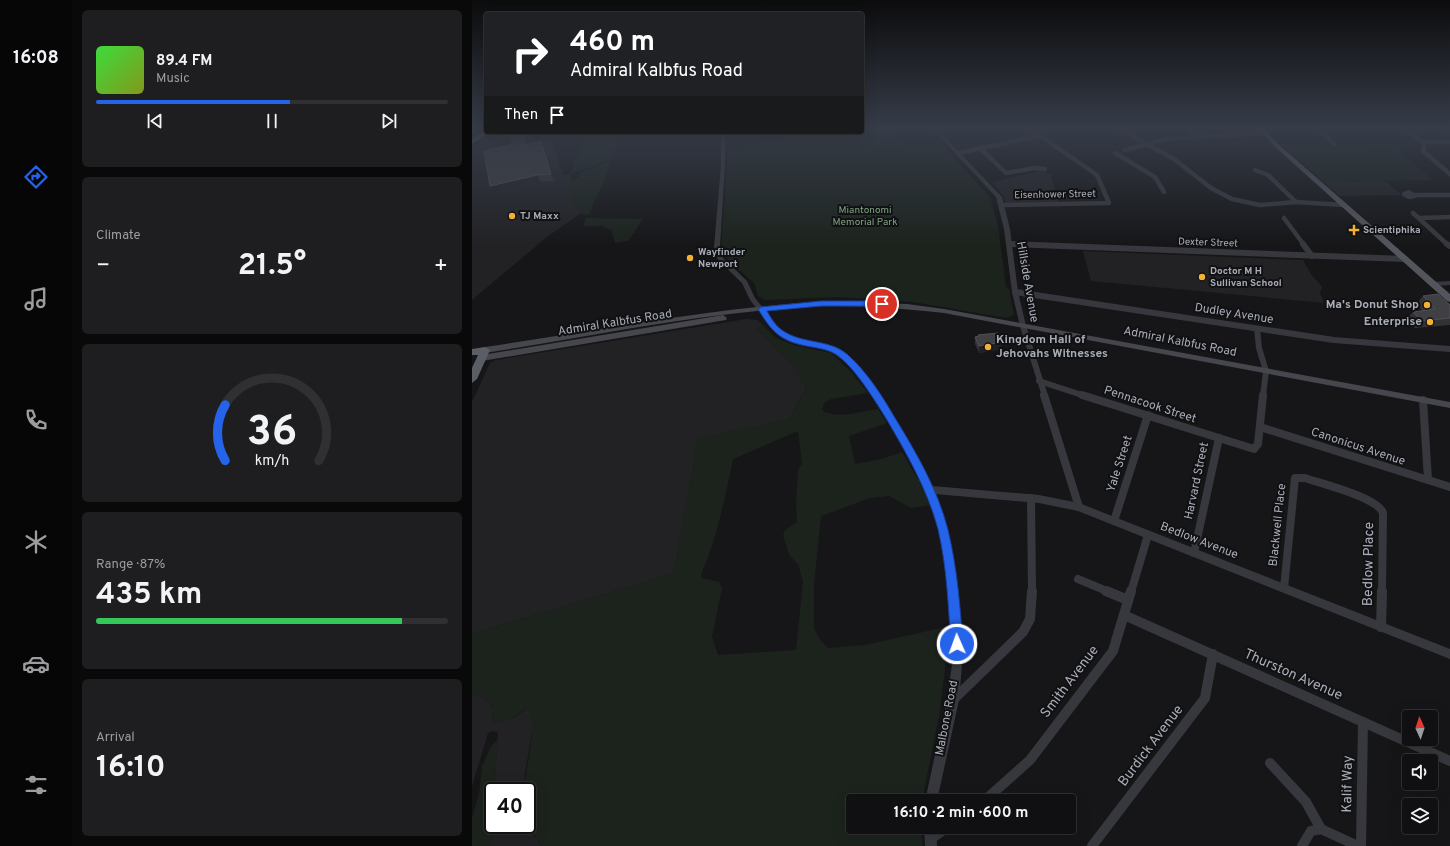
<!DOCTYPE html>
<meta charset="utf-8">
<style>
body{margin:0;font-family:Overpass,sans-serif;background:#1e1e20;color:#f1f3f6;height:100vh;display:flex;flex-direction:column;font-size:15px;white-space:nowrap}
*{box-sizing:border-box;margin:0}
p{font-size:13px;color:#9c9d9f}
.icon{flex:none;width:22px;height:22px;fill:none;stroke:currentColor;stroke-width:2;stroke-linecap:round;stroke-linejoin:round}
.map{position:relative;flex:1;overflow:hidden}
.sheet{display:flex;flex-direction:column;gap:10px;padding:10px;background:#09090a;width:400px}
.sheet>*{flex:none}
.top-card{position:absolute;left:12px;top:12px;width:380px;height:122px;border-radius:4px;box-shadow:0 4px 16px #0002,0 0 0 1px #303032;background:#202124;color:#fff;overflow:hidden}
.needle{width:26px;rotate:357deg}
.controls{position:absolute;left:930px;top:710px;display:grid;gap:8px}
.controls a{display:grid;place-items:center;width:36px;height:36px;border-radius:4px;background:#101012;box-shadow:0 4px 16px #0002,0 0 0 1px #303032;font-size:20px}
.speed{position:absolute;left:12px;top:782px;display:flex;gap:8px;font-size:20px;font-weight:700;text-align:center}
.speed>*{display:grid;place-content:center;width:52px;height:52px;border-radius:50%;background:#101012;box-shadow:0 4px 16px #0002,0 0 0 1px #303032;line-height:1}
.speed .limit{border:2px solid #111;border-radius:6px;background:#fff;color:#111}
.pin{position:absolute;display:grid;place-items:center;width:34px;height:34px;color:#fff;margin:-17px;border:2px solid #fff;border-radius:50%;box-shadow:0 1px 4px #0007}
.me{position:absolute;width:44px;margin:-22px;rotate:358deg;stroke-linejoin:round;filter:drop-shadow(0 0 3px #0008)}
.turn{display:flex;align-items:center;gap:14px;height:84px;padding:0 20px;font-size:18px}
.turn .icon{width:52px;height:52px;stroke-width:2.5}
.turn b{display:block;font-size:28px;line-height:34px}
.then{display:flex;align-items:center;height:38px;padding:0 20px;background:#0003;gap:8px;font-size:15px}
.big{font-size:30px;font-weight:700;line-height:1.1}
.sheet .widget{flex:1;display:flex;flex-direction:column;justify-content:center;gap:6px;min-width:0;padding:0 14px;border-radius:6px;background:#1e1e20}
.sheet .dial{align-items:center;gap:0}
.dial svg{height:104px;overflow:visible;fill:none;stroke:#303032;stroke-width:7;stroke-linecap:round;text-anchor:middle}
.dial text{fill:#f1f3f6;stroke:none}
.song{display:flex;align-items:center;gap:12px}
.cover{width:48px;height:48px;border-radius:6px;background:linear-gradient(135deg,hsl(120 70% 55%),hsl(70 70% 35%))}
.played{height:4px;border-radius:2px;background:linear-gradient(90deg,#2563eb 55%,#303032 55%)}
.keys{display:flex;justify-content:space-around;direction:ltr}
.heat{display:flex;justify-content:space-between;align-items:center;font-size:22px;direction:ltr}
.charge{height:6px;border-radius:3px;background:linear-gradient(90deg,#34c759 87%,#303032 0)}
.trip{position:absolute;left:374px;top:794px;width:230px;height:40px;border-radius:4px;background:#101012;box-shadow:0 4px 16px #0002,0 0 0 1px #303032;font-weight:700;line-height:40px;text-align:center}
main{display:flex;flex:1;min-height:0}
.menu{display:flex;flex-direction:column;width:72px;justify-content:space-around;align-items:center;background:#060607;color:#9c9d9f}
.menu .icon{width:28px;height:28px}
.menu .current{color:#2563eb}
.menu b{font-size:18px;color:#f1f3f6}
.map>svg:first-child{display:block}
</style>
<main>
<nav class="menu">
<b>16:08</b>
<svg class="icon current" aria-label="directions" viewBox="0 0 24 24"><path d="M12 3l9 9-9 9-9-9zM9 14v-3h6M13 9l2 2-2 2"/></svg>
<svg class="icon" aria-label="music" viewBox="0 0 24 24"><path d="M9 18V5l10-2v13"/><circle cx="6" cy="18" r="3"/><circle cx="16" cy="16" r="3"/></svg>
<svg class="icon" aria-label="phone" viewBox="0 0 24 24"><path d="M5 4h4l2 5-3 2q2 4 5 5l2-3 5 2v4C11 20 4 13 5 4z"/></svg>
<svg class="icon" aria-label="climate" viewBox="0 0 24 24"><path d="M12 3v18M4 7l16 10M4 17L20 7"/></svg>
<svg class="icon" aria-label="car" viewBox="0 0 24 24"><path d="M5 17H2v-5l4-1 3-4h7l3 4 3 1v5h-3M9 17h6M6 11h13"/><circle cx="7" cy="17" r="2"/><circle cx="17" cy="17" r="2"/></svg>
<svg class="icon" aria-label="filters" viewBox="0 0 24 24"><path d="M4 7h16M4 17h16"/><circle cx="9" cy="7" r="2"/><circle cx="15" cy="17" r="2"/></svg>
</nav>
<section class="sheet">
<div class="widget">
<div class="song"><i class="cover"></i><div><b>89.4 FM</b><p>Music</p></div></div>
<div class="played"></div>
<div class="keys"><svg class="icon" aria-label="previous" viewBox="0 0 24 24"><path d="M18 5L8 12l10 7zM5 5v14"/></svg><svg class="icon" aria-label="pause" viewBox="0 0 24 24"><path d="M8 5v14M16 5v14"/></svg><svg class="icon" aria-label="next" viewBox="0 0 24 24"><path d="M6 5l10 7-10 7zM19 5v14"/></svg></div>
</div>
<div class="widget"><p>Climate</p>
<div class="heat"><a>−</a><b class="big">21.5°</b><a>+</a></div>
</div>
<div class="widget dial"><svg viewBox="0 0 100 80">
<path d="M14 69A42 42 0 1 1 86 69"/>
<path d="M14 69A42 42 0 0 1 14 26" stroke="#2563eb"/>
<text x="50" y="56" font-size="32" font-weight="700">36</text>
<text x="50" y="72" font-size="11">km/h</text>
</svg></div>
<div class="widget"><p>Range · 87%</p><b class="big">435 km</b><div class="charge"></div></div>
<div class="widget"><p>Arrival</p><b class="big">16:10</b></div>
</section>
<div class="map">
<svg width="978" height="846" viewBox="0 0 978 846">
<rect width="100%" height="100%" fill="#161618"/>
<g fill="#222225">
<path d="M34,134H60L64,142L79,137L91,175L98,174L112,211L75,237L0,300V148L11,139Z"/>
<path d="M571,170L579,175L586,202L534,203L531,196L520,182Z"/>
<path d="M913,181L930,195L868,196L852,182Z"/>
<path d="M611,251L831,260L839,274L850,287L848,293L852,303L619,281Z"/>
<path d="M274,319L285,320L289,323L291,325L284,329L317,361L334,388L318,419L226,439L205,557L200,574L0,634V402L18,363L24,360Z"/>
<path d="M0,694L13,698L21,708L20,723L43,717L54,709L59,715L61,726L53,774L52,791H25L23,777L26,733L21,731L16,733L0,786Z"/>
<path d="M55,821L59,832L70,846H19L23,825H55Z"/>
</g>
<g fill="#1c231d" fill-rule="evenodd">
<path d="M390,128H418L422,135L443,148L469,144L518,197L526,225L534,287L537,289L542,315L535,318L441,302L367,297L292,300L286,296L282,283L256,260L249,249L256,149L314,137L315,132H390Z"/>
<path d="M114,132H149L138,160L98,174Z"/>
<path d="M919,144L961,180L852,182L810,145Z"/>
<path d="M138,161C134,181 124,195 118,213L114,215C101,211 99,195 95,182L107,178L108,173Z"/>
<path d="M114,218L171,219L156,241L143,243L140,231L130,226H111Z"/>
<path d="M291,325L304,338L321,345L359,353L380,373L396,393L359,399L352,403L350,410C364,420 390,411 406,409L415,423L377,436L383,464L410,459L430,452L451,488L459,505L439,508L417,496L398,498L349,516L342,584V629L347,638L356,648L393,645L474,627L473,668L467,716L450,801H381V827H449L451,846H70C53,824 55,818 55,791H52C53,773 64,729 59,716C58,713 55,711 53,709L38,720L20,724L21,707L13,698L0,694V634L200,574L205,557L226,438L318,419L334,388L317,361L283,328ZM326,431L330,464L326,470L324,504L325,522L313,530L311,536L318,556L326,564L331,581L324,650L246,655L240,637L250,588L247,582L230,578L229,575C245,538 253,498 261,459Z"/>
<path d="M26,739L23,777L25,791H21V825H23L19,846H0V818L7,794L10,767L18,748Z"/>
</g>
<g fill="none" stroke-linecap="round" stroke-linejoin="round">
<g stroke="#37383d" stroke-width="4.5">
<path d="M646,128L702,159L739,188L760,199L788,205L824,202L872,205"/>
<path d="M717,128L723,138"/>
<path d="M846,128L862,144"/>
<path d="M933,128L952,143L951,151L978,174"/>
<path d="M976,128L978,129"/>
<path d="M951,142H978"/>
<path d="M508,148L534,173L563,168L573,169"/>
<path d="M653,150L694,139L792,133"/>
<path d="M486,153L567,136"/>
<path d="M643,153L683,177L692,192"/>
<path d="M783,170L796,175L824,202"/>
<path d="M937,192L943,196L937,197L932,194Z"/>
<path d="M942,195H978"/>
<path d="M529,205L637,203L625,175L557,128"/>
<path d="M941,213L976,245"/>
<path d="M812,218L832,245"/>
<path d="M947,218L978,217"/>
<path d="M537,244L553,245"/>
</g>
<g stroke="#37383d" stroke-width="6">
<path d="M537,244L933,259"/>
<path d="M831,244L840,256"/>
<path d="M975,244L978,246"/>
<path d="M543,292L862,340L978,349"/>
<path d="M551,326L573,396"/>
<path d="M785,329L787,348L794,371L791,396"/>
<path d="M567,381L613,396"/>
</g>
<g stroke="#37383d" stroke-width="8">
<path d="M572,395L607,507"/>
<path d="M610,395L782,449L786,444L791,395"/>
<path d="M951,400L956,480"/>
<path d="M788,427L978,487"/>
<path d="M559,498L560,592"/>
<path d="M642,521L676,415"/>
<path d="M722,553L747,438"/>
<path d="M606,579L637,592"/>
<path d="M812,588L823,478H833C850,484 905,497 911,513L910,592"/>
<path d="M659,592L676,535"/>
</g>
<g stroke="#37383d" stroke-width="10">
<path d="M634,591L656,600"/>
<path d="M652,615L978,761"/>
<path d="M909,627L910,591"/>
<path d="M481,700L551,632L558,619L560,591"/>
<path d="M798,763L834,802L849,829"/>
<path d="M512,801L558,760L641,651L659,591"/>
<path d="M459,839L476,827"/>
<path d="M620,846L733,698L741,654"/>
<path d="M830,846L839,831L849,829L886,846"/>
<path d="M889,846L891,722"/>
</g>
<g fill="#37383d" fill-rule="evenodd">
<path d="M460,128H464L530,197L538,229L546,292L554,326L553,328H551L548,326L540,292L532,229L524,197Z"/>
<path d="M249,132H253V165L248,247L251,258L275,281L283,298L309,330L324,339L362,346L383,361L400,382L419,412L441,449L460,486L567,495L607,503L978,649V659L606,511L567,503L463,494L476,529L486,583L490,665L487,700L465,801H453L475,700L480,665L476,583L466,529L453,490L435,453L413,416L394,386L377,365L357,350L320,343L305,334L278,300L270,283L246,260L242,247L249,165Z"/>
<path d="M978,281V285L961,286L958,284L961,282Z"/>
<path d="M452,827H464L465,846H453Z"/>
</g>
<g fill="#45474d" fill-rule="evenodd">
<path d="M360,301L435,304L472,309L978,402V408L472,313C435,309 398,306 360,306C244,309 128,335 13,353L9,350L13,347C129,330 243,307 360,301Z"/>
<path d="M251,315L255,318L254,320L10,361L6,358L10,355Z"/>
</g>
<path fill="#53555c" fill-rule="evenodd" d="M786,128H792L806,144L978,294V302L975,301L802,146Z"/>
<g fill="#5b5e65" fill-rule="evenodd">
<path d="M14,130V132H18L0,144V139Z"/>
<path d="M13,347L18,350L5,379L0,383V368L6,355H0V349Z"/>
</g>
</g>
<g fill="#323236">
<path d="M53,137L55,144L73,148L83,181L69,182L23,193L18,186L41,144Z"/>
<path d="M951,296L978,305V325L943,328L934,319L941,312L950,311L947,307L948,306L945,303Z"/>
<path d="M506,335L529,349L507,353L503,344V337H506Z"/>
</g>
<g fill="#212124">
<path d="M50,132L53,137L57,152L53,145Z"/>
<path d="M69,141L73,148L83,181L79,174Z"/>
<path d="M65,175L69,182L23,193L18,186Z"/>
<path d="M530,342L529,349L507,353V346Z"/>
</g>
<g fill="#3f3f44" stroke="#4f5156">
<path d="M41,132H50L53,145L69,141L79,174L65,175L18,186L12,151L41,144L38,133Z"/>
<path d="M966,294L978,305V318L950,321L941,312L963,309L953,300H956L951,296Z"/>
<path d="M526,333L530,342L507,346L503,337L507,336L506,335Z"/>
</g>
<linearGradient id="sky" x2="0" y2="1"><stop stop-color="#0c0c0d"/><stop offset="0.52" stop-color="#363c48"/><stop offset="1" stop-color="#363c48" stop-opacity="0"/></linearGradient>
<rect width="978" height="246" fill="url(#sky)"/>
<path fill="#2563eb" stroke="#184099" d="M349,301H410L414,304L410,306H349L295,311C298,316 301,322 305,326C326,346 356,337 376,355C395,372 411,397 423,418C444,452 466,490 476,530C485,567 488,605 491,644L489,648L485,650L480,648L479,644C476,605 475,567 466,529C456,491 435,454 415,420C404,402 386,373 370,359C362,351 351,349 340,347C310,342 301,334 286,309L289,307Z"/>
<g fill="#f2b134" stroke="#111113" stroke-width="1.5">
<circle cx="40" cy="216" r="4"/>
<path d="M880 224h4v4h4v4h-4v4h-4v-4h-4v-4h4z"/>
<circle cx="218" cy="258" r="4"/>
<circle cx="730" cy="277" r="4"/>
<circle cx="955" cy="305" r="4"/>
<circle cx="958" cy="322" r="4"/>
<circle cx="516" cy="347" r="4"/>
</g>
<g text-anchor="middle" dominant-baseline="central" stroke-width="4" stroke-linejoin="round" paint-order="stroke">
<g font-size="10" fill="#a8adb8" stroke="#111113">
<text transform="translate(583 195) rotate(-1)">Eisenhower Street</text>
<text transform="translate(736 243) rotate(2)">Dexter Street</text>
</g>
<g font-size="10" fill="#7fa381" stroke="#111113">
<text x="393" y="210">Miantonomi<tspan x="393" dy="12">Memorial Park</tspan></text>
</g>
<g font-size="10" font-weight="bold" fill="#a8adb8" stroke="#111113" text-anchor="start">
<text x="48" y="216">TJ Maxx</text>
<text x="891" y="230">Scientiphika</text>
<text x="226" y="252">Wayfinder<tspan x="226" dy="12">Newport</tspan></text>
<text x="738" y="271">Doctor M H<tspan x="738" dy="12">Sullivan School</tspan></text>
</g>
<g font-size="12" fill="#a8adb8" stroke="#111113">
<text transform="translate(555 282) rotate(80)">Hillside Avenue</text>
<text transform="translate(762 314) rotate(9)">Dudley Avenue</text>
<text transform="translate(143 323) rotate(-9)">Admiral Kalbfus Road</text>
<text transform="translate(708 342) rotate(11)">Admiral Kalbfus Road</text>
<text transform="translate(678 405) rotate(18)">Pennacook Street</text>
<text transform="translate(886 447) rotate(18)">Canonicus Avenue</text>
<text transform="translate(648 464) rotate(-72)">Yale Street</text>
<text transform="translate(725 481) rotate(-78)">Harvard Street</text>
<text transform="translate(806 525) rotate(-84)">Blackwell Place</text>
<text transform="translate(727 541) rotate(21)">Bedlow Avenue</text>
<text transform="translate(475 718) rotate(-79)">Malbone Road</text>
</g>
<g font-size="12" font-weight="bold" fill="#a8adb8" stroke="#111113" text-anchor="end">
<text x="947" y="305">Ma's Donut Shop</text>
<text x="950" y="322">Enterprise</text>
<text x="524" y="340" text-anchor="start">Kingdom Hall of<tspan x="524" dy="14">Jehovahs Witnesses</tspan></text>
</g>
<g font-size="14" fill="#a8adb8" stroke="#111113">
<text transform="translate(897 564) rotate(-89)">Bedlow Place</text>
<text transform="translate(821 675) rotate(24)">Thurston Avenue</text>
<text transform="translate(598 682) rotate(-53)">Smith Avenue</text>
<text transform="translate(679 746) rotate(-53)">Burdick Avenue</text>
<text transform="translate(876 784) rotate(-89)">Kalif Way</text>
</g>
</g>
</svg>
<div class="controls">
<a><svg class="needle" viewBox="-14 -14 28 28"><path d="M0-13l5 13h-10z" fill="#e53935"/><path d="M0 13l5-13h-10z" fill="#9c9d9f"/></svg></a>
<a><svg class="icon" aria-label="sound" viewBox="0 0 24 24"><path d="M4 9h4l5-4v14l-5-4H4zM17 9q2 3 0 6"/></svg></a>
<a><svg class="icon" aria-label="layers" viewBox="0 0 24 24"><path d="M12 4l9 5-9 5-9-5zM3 14l9 5 9-5"/></svg></a>
</div>
<div class="speed"><div class="limit">40</div></div>
<div class="pin" style="left:410px;top:304px;background:#d93025"><svg class="icon" aria-label="arrive" viewBox="0 0 24 24"><path d="M6 21V4h12l-3 4 3 4H6"/></svg></div>
<svg class="me" style="left:485px;top:644px" viewBox="-20 -20 40 40"><circle r="17" fill="#2563eb" stroke="#fff" stroke-width="3"/><path d="M0-11L8 9 0 5-8 9z" fill="#fff"/></svg>
<div class="trip">16:10 · 2 min · 600 m</div>
<div class="top-card">
<div class="turn"><svg class="icon" aria-label="right" viewBox="0 0 24 24"><path d="M7 20v-9h11M14 6l5 5-5 5"/></svg><div><b>460 m</b>Admiral Kalbfus Road</div></div>
<div class="then">Then<svg class="icon" aria-label="arrive" viewBox="0 0 24 24"><path d="M6 21V4h12l-3 4 3 4H6"/></svg></div>
</div>
</div>
</main>
